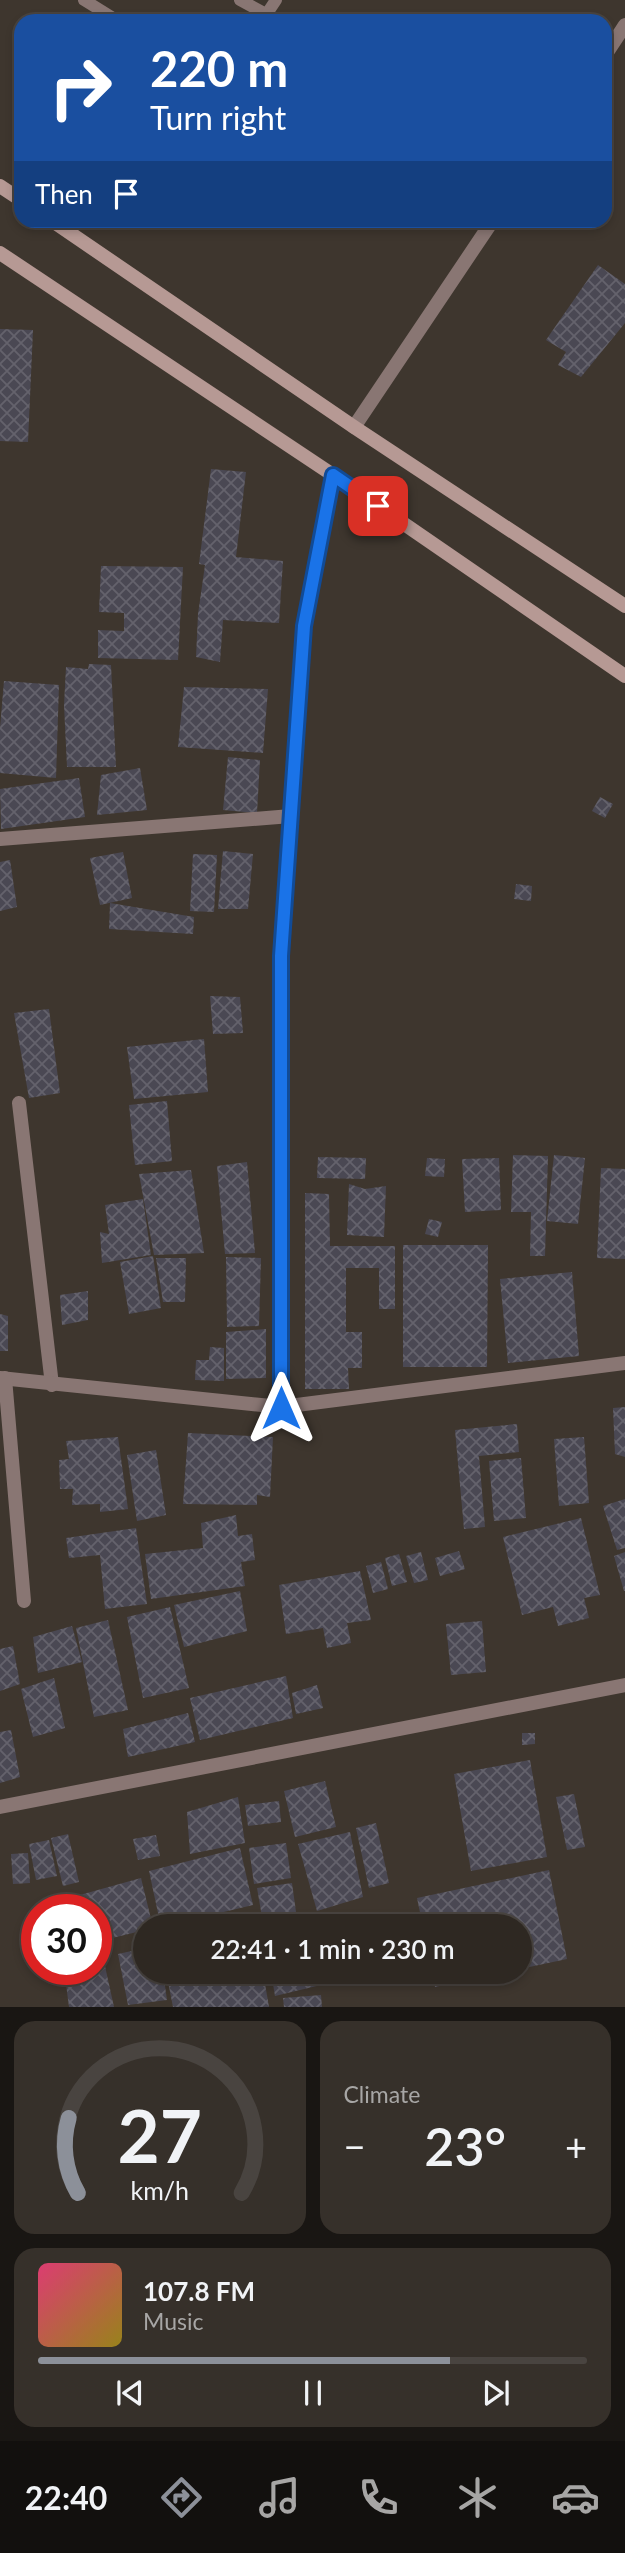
<!DOCTYPE html>
<meta charset="utf-8">
<style>
body{margin:0;font-family:Lato,sans-serif;background:#36302a;color:#f1f3f6;height:100vh;display:flex;flex-direction:column;font-size:26px;white-space:nowrap}
*{box-sizing:border-box;margin:0}
p{font-size:23px;color:#a7a6a5}
.icon{flex:none;width:38px;height:38px;fill:none;stroke:currentColor;stroke-width:2;stroke-linecap:round;stroke-linejoin:round}
.map{position:relative;height:2007px;overflow:hidden}
.side{display:flex;flex-direction:column;gap:14px;padding:14px;background:#191613;flex:1}
.side>*{flex:none}
.top-card{position:absolute;left:14px;top:14px;width:598px;height:214px;border-radius:21px;box-shadow:0 4px 10px #0003,0 0 0 2px #494440;background:#1a4fa0;color:#fff;overflow:hidden}
.speed{position:absolute;left:21px;top:1894px;display:flex;gap:14px;font-size:35px;font-weight:700;text-align:center}
.speed>*{display:grid;place-content:center;width:91px;height:91px;border-radius:50%;background:#2e2822;box-shadow:0 4px 10px #0003,0 0 0 2px #494440;line-height:1}
.speed .limit{border:10px solid #d22;background:#fff;color:#111}
.pin{position:absolute;display:grid;place-items:center;width:60px;height:60px;color:#fff;margin:-30px;border-radius:14px;box-shadow:0 4px 10px #0006}
.me{position:absolute;width:77px;margin:-38px;rotate:0deg;stroke-linejoin:round;filter:drop-shadow(0 0 5px #0008)}
.turn{display:flex;align-items:center;gap:24px;height:147px;padding:0 21px;font-size:32px}
.turn .icon{width:91px;height:91px;stroke-width:2.5}
.turn b{display:block;font-size:49px;line-height:60px}
.then{display:flex;align-items:center;height:66px;padding:0 21px;background:#0003;gap:14px;font-size:26px}
.big{font-size:52px;font-weight:600;line-height:1.1}
.side .card{flex:1;display:flex;flex-direction:column;justify-content:center;gap:10px;min-width:0;padding:0 24px;border-radius:21px;background:#36302a}
.side .dial{align-items:center;gap:0}
.dial svg{height:182px;overflow:visible;fill:none;stroke:#494440;stroke-width:7;stroke-linecap:round;text-anchor:middle}
.dial text{fill:#f1f3f6;stroke:none}
.song{display:flex;align-items:center;gap:21px}
.cover{width:84px;height:84px;border-radius:10px;background:linear-gradient(135deg,hsl(340 70% 55%),hsl(50 70% 35%))}
.played{height:7px;border-radius:4px;background:linear-gradient(90deg,#8c9099 75%,#494440 75%)}
.keys{display:flex;justify-content:space-around;direction:ltr}
.heat{display:flex;justify-content:space-between;align-items:center;font-size:38px;direction:ltr}
.side .tiles{flex:1;display:grid;gap:14px;grid-template-columns:1fr 1fr}
.card:last-child{grid-column:span 2}
.trip{position:absolute;left:133px;top:1914px;width:399px;height:70px;border-radius:35px;background:#2e2822;box-shadow:0 4px 10px #0003,0 0 0 2px #494440;font-weight:600;line-height:70px;text-align:center}
.tabs{display:flex;height:112px;justify-content:space-around;align-items:center;background:#12100e;color:#a7a6a5}
.tabs .icon{width:49px;height:49px}
.tabs .on{color:#8c9099}
.tabs b{font-size:32px;color:#f1f3f6}
.map>svg:first-child{display:block}
</style>
<div class="map">
<svg width="625" height="2007" viewBox="0 0 625 2007">
<defs>
<pattern id="building-cross-hatch" width="8" height="8" patternUnits="userSpaceOnUse" patternTransform="scale(1.75)"><rect width="8" height="8" fill="#4a4853"/><path d="M0 0l8 8M0 8l8-8" fill="none" stroke="#64626c"/></pattern>
</defs>
<rect width="100%" height="100%" fill="#3e362e"/>
<g fill="url(#building-cross-hatch)">
<path d="M598,265L625,284V323L581,377L558,365L566,352L546,340Z"/>
<path d="M0,329L33,330L28,442L0,441Z"/>
<path d="M211,469L246,472L236,557L283,561L279,623L223,620L220,662L196,657L198,614L205,565L199,564Z"/>
<path d="M101,566L183,567L178,660L98,658V630L124,631V613L99,612Z"/>
<path d="M89,664L111,665L116,767H67L64,705L66,667L88,669Z"/>
<path d="M4,681L59,685L56,778L0,773V728Z"/>
<path d="M184,687L268,689L263,753L178,747Z"/>
<path d="M228,757L260,760L257,813L223,810Z"/>
<path d="M140,768L147,810L97,815L101,775Z"/>
<path d="M79,778L85,817L1,829L0,789Z"/>
<path d="M600,797L613,804L605,818L592,811Z"/>
<path d="M223,851L253,854L248,909H218Z"/>
<path d="M123,852L132,898L100,905L90,858Z"/>
<path d="M193,854L217,855L214,912L190,911Z"/>
<path d="M10,860L17,907L0,911V862Z"/>
<path d="M516,884L532,886L531,901L514,899Z"/>
<path d="M110,903L194,917L193,934L109,929Z"/>
<path d="M210,996L240,997L243,1033L213,1034Z"/>
<path d="M49,1009L60,1093L29,1098L14,1013Z"/>
<path d="M204,1039L208,1092L134,1099L127,1047Z"/>
<path d="M167,1101L172,1161L135,1165L129,1105Z"/>
<path d="M513,1155L548,1156L545,1256H530L531,1212H511Z"/>
<path d="M554,1155L585,1158L578,1224L547,1221Z"/>
<path d="M318,1157L366,1158L365,1179L317,1178Z"/>
<path d="M427,1158L445,1159L444,1177L425,1176Z"/>
<path d="M499,1158L501,1210L465,1212L462,1159Z"/>
<path d="M247,1162L255,1253L225,1254L217,1166Z"/>
<path d="M601,1168L625,1169V1259L597,1258Z"/>
<path d="M191,1170L204,1253L154,1255L139,1174Z"/>
<path d="M349,1184L365,1189L386,1186L384,1237L347,1235Z"/>
<path d="M305,1193L329,1194L330,1246H395V1309H379V1268H346V1332H362V1368H348L349,1389H305Z"/>
<path d="M143,1199L151,1255L102,1263L100,1232L109,1234L105,1205Z"/>
<path d="M429,1219L442,1222L438,1237L425,1234Z"/>
<path d="M403,1245H488L487,1367H403Z"/>
<path d="M153,1256L161,1308L129,1314L120,1262Z"/>
<path d="M226,1257L261,1258L259,1326L227,1327Z"/>
<path d="M156,1258H186L185,1302H163Z"/>
<path d="M572,1272L579,1356L508,1363L500,1279Z"/>
<path d="M88,1291V1320L62,1325L60,1295Z"/>
<path d="M0,1314L8,1316V1351H0Z"/>
<path d="M266,1329V1378L226,1379V1332Z"/>
<path d="M210,1347L224,1348V1381L195,1380L196,1360H209Z"/>
<path d="M625,1407V1457L615,1454L613,1408Z"/>
<path d="M517,1424L519,1452L479,1456L485,1527L464,1529L455,1430Z"/>
<path d="M188,1433L273,1437L270,1497L257,1495V1505L183,1504Z"/>
<path d="M118,1437L128,1509L100,1512V1504L72,1505L73,1489H60L59,1460L69,1459L66,1441Z"/>
<path d="M584,1437L589,1503L559,1506L554,1439Z"/>
<path d="M156,1450L166,1515L137,1521L127,1455Z"/>
<path d="M521,1458L526,1518L494,1521L489,1461Z"/>
<path d="M625,1499V1548L617,1550L603,1506Z"/>
<path d="M236,1515L238,1536L252,1534L255,1560L241,1562L245,1586L151,1599L145,1554L203,1548L201,1523Z"/>
<path d="M581,1518L600,1595L584,1598L589,1618L558,1626L553,1607L522,1615L503,1537Z"/>
<path d="M136,1528L147,1604L105,1609L100,1555L69,1558L66,1538Z"/>
<path d="M459,1551L465,1569L440,1576L435,1558Z"/>
<path d="M421,1552L428,1580L414,1583L406,1556Z"/>
<path d="M625,1552V1591H624L614,1556Z"/>
<path d="M399,1554L407,1582L392,1586L385,1558Z"/>
<path d="M381,1562L388,1589L373,1593L366,1566Z"/>
<path d="M360,1571L371,1620L347,1623L351,1643L327,1648L323,1628L286,1634L279,1585Z"/>
<path d="M240,1591L247,1631L184,1647L174,1605Z"/>
<path d="M170,1607L189,1688L143,1698L127,1617Z"/>
<path d="M108,1620L128,1710L94,1717L76,1628Z"/>
<path d="M482,1621L486,1672L451,1675L446,1624Z"/>
<path d="M72,1626L82,1662L38,1673L33,1637Z"/>
<path d="M13,1646L20,1684L0,1691V1649Z"/>
<path d="M286,1676L293,1718L200,1740L190,1698Z"/>
<path d="M54,1678L65,1728L33,1737L21,1689Z"/>
<path d="M317,1685L323,1708L296,1714L292,1693Z"/>
<path d="M188,1713L195,1742L128,1757L123,1729Z"/>
<path d="M11,1730L20,1777L0,1783V1732Z"/>
<path d="M522,1733H535V1744L522,1745Z"/>
<path d="M530,1760L547,1857L471,1871L454,1774Z"/>
<path d="M325,1781L336,1827L295,1837L284,1791Z"/>
<path d="M574,1794L585,1847L567,1850L556,1797Z"/>
<path d="M238,1797L245,1843L190,1854L187,1812Z"/>
<path d="M279,1801L281,1822L248,1826L245,1805Z"/>
<path d="M376,1823L389,1883L369,1888L356,1828Z"/>
<path d="M350,1832L363,1897L317,1911L298,1844Z"/>
<path d="M68,1834L79,1882L63,1886L51,1838Z"/>
<path d="M156,1835L160,1856L138,1860L133,1839Z"/>
<path d="M49,1840L57,1876L36,1880L29,1844Z"/>
<path d="M286,1843L291,1878L254,1884L249,1848Z"/>
<path d="M240,1848L253,1905L161,1927L149,1871Z"/>
<path d="M28,1853L30,1883L13,1884L11,1854Z"/>
<path d="M549,1870L567,1959L520,1969V1927H423L417,1898Z"/>
<path d="M141,1878L153,1927H145V1930L96,1942V1909H72L69,1898Z"/>
<path d="M292,1883L296,1912L262,1917L257,1888Z"/>
<path d="M312,1912L314,1927H263L262,1922Z"/>
<path d="M145,1948V1972H163L167,2000L128,2005L118,1954Z"/>
<path d="M103,1957L114,2007H69L64,1969H96V1959Z"/>
<path d="M166,1972H263L269,2007H173Z"/>
<path d="M271,1972H322L325,1984L275,1996Z"/>
<path d="M432,1972H500V1973L435,1987Z"/>
<path d="M321,1995L322,2007H284L283,1998Z"/>
</g>
<g fill="none" stroke-linecap="round" stroke-linejoin="round">
<g stroke="#897673" stroke-width="12">
<path d="M84,0L118,21"/>
<path d="M240,0L266,14"/>
<path d="M262,21L276,0"/>
</g>
<g stroke="#897673" stroke-width="14">
<path d="M606,54L625,25"/>
<path d="M354,427L493,220"/>
<path d="M0,839L291,816"/>
<path d="M19,1103L52,1385"/>
<path d="M0,1378L281,1407L625,1363"/>
<path d="M5,1378L24,1601"/>
<path d="M281,1407V956L305,626L333,475"/>
<path d="M0,1807L625,1685"/>
</g>
<g stroke="#b69994" stroke-width="14">
<path d="M0,186L21,200"/>
<path d="M51,220L354,427L625,606"/>
<path d="M0,253L333,475L625,676"/>
</g>
</g>
<g fill="none" stroke-linecap="round" stroke-linejoin="round">
<defs>
<path id="route" d="M281,1408V956L304,626L333,475L378,506"/>
</defs>
<use href="#route" stroke="#114b97" stroke-width="18"/>
<use href="#route" stroke="#1a73e8" stroke-width="12"/>
</g>
</svg>
<div class="speed"><div class="limit">30</div></div>
<div class="pin" style="left:378px;top:506px;background:#d93025"><svg class="icon" aria-label="arrive" viewBox="0 0 24 24"><path d="M6 21V4h12l-3 4 3 4H6"/></svg></div>
<svg class="me" style="left:281px;top:1408px" viewBox="-20 -20 40 40"><path d="M0-17L14 15 0 8-14 15z" fill="#1a73e8" stroke="#fff" stroke-width="4"/></svg>
<div class="trip">22:41 · 1 min · 230 m</div>
<div class="top-card">
<div class="turn"><svg class="icon" aria-label="right" viewBox="0 0 24 24"><path d="M7 20v-9h11M14 6l5 5-5 5"/></svg><div><b>220 m</b>Turn right</div></div>
<div class="then">Then<svg class="icon" aria-label="arrive" viewBox="0 0 24 24"><path d="M6 21V4h12l-3 4 3 4H6"/></svg></div>
</div>
</div>
<section class="side">
<div class="tiles">
<div class="card dial"><svg viewBox="0 0 100 80">
<path d="M14 69A42 42 0 1 1 86 69"/>
<path d="M14 69A42 42 0 0 1 10 36" stroke="#8c9099"/>
<text x="50" y="56" font-size="32" font-weight="700">27</text>
<text x="50" y="72" font-size="11">km/h</text>
</svg></div>
<div class="card"><p>Climate</p>
<div class="heat"><a>−</a><b class="big">23°</b><a>+</a></div>
</div>
<div class="card">
<div class="song"><i class="cover"></i><div><b>107.8 FM</b><p>Music</p></div></div>
<div class="played"></div>
<div class="keys"><svg class="icon" aria-label="previous" viewBox="0 0 24 24"><path d="M18 5L8 12l10 7zM5 5v14"/></svg><svg class="icon" aria-label="pause" viewBox="0 0 24 24"><path d="M8 5v14M16 5v14"/></svg><svg class="icon" aria-label="next" viewBox="0 0 24 24"><path d="M6 5l10 7-10 7zM19 5v14"/></svg></div>
</div>
</div>
</section>
<nav class="tabs">
<b>22:40</b>
<svg class="icon on" aria-label="directions" viewBox="0 0 24 24"><path d="M12 3l9 9-9 9-9-9zM9 14v-3h6M13 9l2 2-2 2"/></svg>
<svg class="icon" aria-label="music" viewBox="0 0 24 24"><path d="M9 18V5l10-2v13"/><circle cx="6" cy="18" r="3"/><circle cx="16" cy="16" r="3"/></svg>
<svg class="icon" aria-label="phone" viewBox="0 0 24 24"><path d="M5 4h4l2 5-3 2q2 4 5 5l2-3 5 2v4C11 20 4 13 5 4z"/></svg>
<svg class="icon" aria-label="climate" viewBox="0 0 24 24"><path d="M12 3v18M4 7l16 10M4 17L20 7"/></svg>
<svg class="icon" aria-label="car" viewBox="0 0 24 24"><path d="M5 17H2v-5l4-1 3-4h7l3 4 3 1v5h-3M9 17h6M6 11h13"/><circle cx="7" cy="17" r="2"/><circle cx="17" cy="17" r="2"/></svg>
</nav>
